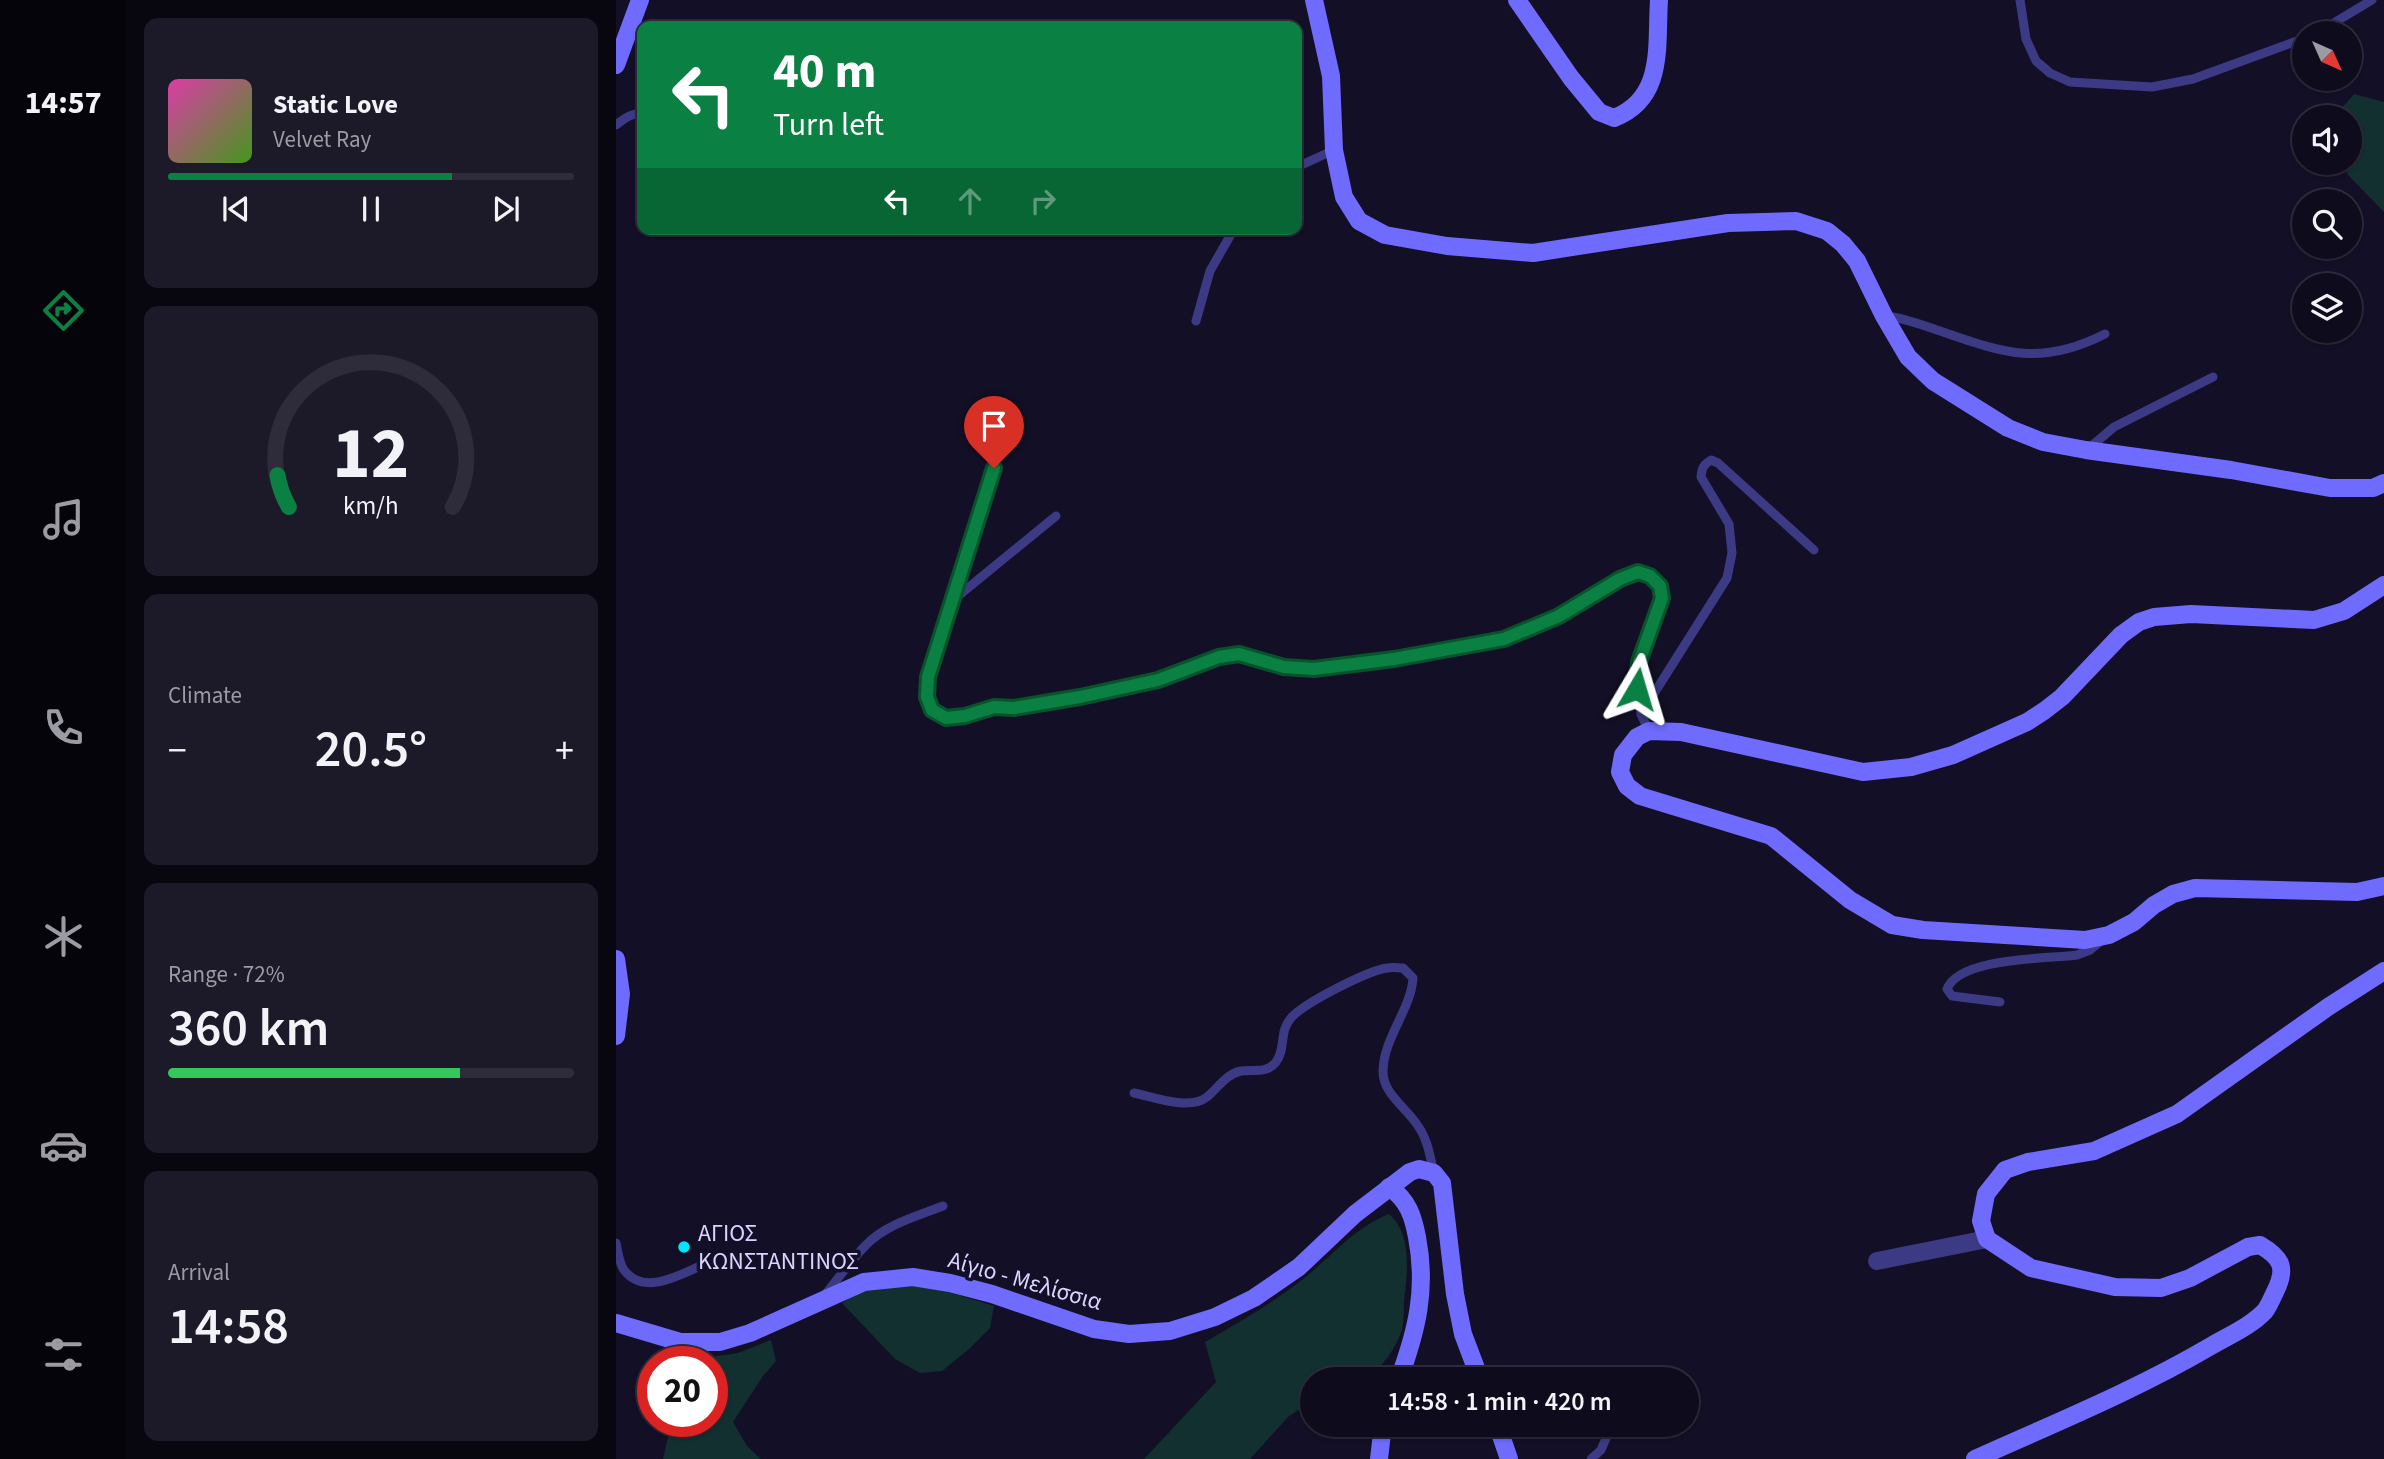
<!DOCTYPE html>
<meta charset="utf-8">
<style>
body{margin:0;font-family:"Source Sans 3",sans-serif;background:#1c1929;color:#f1f3f6;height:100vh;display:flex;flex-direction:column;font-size:26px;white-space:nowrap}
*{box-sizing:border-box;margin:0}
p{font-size:23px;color:#9b9ba3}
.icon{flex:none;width:38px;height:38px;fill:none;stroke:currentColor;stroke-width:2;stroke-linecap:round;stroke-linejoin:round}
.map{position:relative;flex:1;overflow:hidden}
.side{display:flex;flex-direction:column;gap:18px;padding:18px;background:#08060f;width:490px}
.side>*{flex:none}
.guide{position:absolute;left:21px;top:21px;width:665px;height:214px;border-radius:14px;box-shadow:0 2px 5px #0004,0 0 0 2px #2e2b3b;background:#0b8043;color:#fff;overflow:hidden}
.needle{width:46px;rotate:135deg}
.buttons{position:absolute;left:1676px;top:21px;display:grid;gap:14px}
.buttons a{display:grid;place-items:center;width:70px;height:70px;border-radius:50%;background:#0e0b1c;box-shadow:0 2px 5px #0004,0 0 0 2px #2e2b3b;font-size:35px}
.speed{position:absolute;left:21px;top:1346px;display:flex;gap:14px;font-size:35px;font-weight:700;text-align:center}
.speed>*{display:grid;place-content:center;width:91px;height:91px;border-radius:50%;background:#0e0b1c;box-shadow:0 2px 5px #0004,0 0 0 2px #2e2b3b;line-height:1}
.speed .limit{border:10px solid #d22;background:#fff;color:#111}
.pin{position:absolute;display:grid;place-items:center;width:60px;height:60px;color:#fff;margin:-72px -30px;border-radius:50% 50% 50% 0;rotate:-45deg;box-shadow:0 0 7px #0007}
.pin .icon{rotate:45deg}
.me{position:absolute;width:77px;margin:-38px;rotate:7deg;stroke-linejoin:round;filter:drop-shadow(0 0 5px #0008)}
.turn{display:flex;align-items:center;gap:24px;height:147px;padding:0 21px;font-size:32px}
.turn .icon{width:91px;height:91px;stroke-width:2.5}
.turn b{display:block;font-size:49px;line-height:60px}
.lanes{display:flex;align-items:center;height:66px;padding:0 21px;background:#0003;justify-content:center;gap:35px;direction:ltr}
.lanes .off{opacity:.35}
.big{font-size:52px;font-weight:600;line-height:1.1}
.side .widget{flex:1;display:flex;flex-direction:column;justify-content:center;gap:10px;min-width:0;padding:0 24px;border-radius:14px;background:#1c1929}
.side .dial{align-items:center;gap:0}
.dial svg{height:182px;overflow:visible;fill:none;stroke:#2e2b3b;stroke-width:7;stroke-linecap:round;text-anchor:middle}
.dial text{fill:#f1f3f6;stroke:none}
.song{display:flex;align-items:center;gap:21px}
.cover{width:84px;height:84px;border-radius:10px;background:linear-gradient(135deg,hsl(320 70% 55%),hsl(100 70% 35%))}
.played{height:7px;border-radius:4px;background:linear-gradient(90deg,#0b8043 70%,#2e2b3b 70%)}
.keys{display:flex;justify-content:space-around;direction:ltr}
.heat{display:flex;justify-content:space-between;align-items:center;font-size:38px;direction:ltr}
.charge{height:10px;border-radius:5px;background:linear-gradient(90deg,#34c759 72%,#2e2b3b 0)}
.trip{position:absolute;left:684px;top:1367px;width:399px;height:70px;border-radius:35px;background:#0e0b1c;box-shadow:0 2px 5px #0004,0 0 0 2px #2e2b3b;font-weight:600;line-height:70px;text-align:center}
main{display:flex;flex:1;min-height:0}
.tabs{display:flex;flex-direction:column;width:126px;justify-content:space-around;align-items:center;background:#06040b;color:#9b9ba3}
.tabs .icon{width:49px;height:49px}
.tabs .on{color:#0b8043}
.tabs b{font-size:32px;color:#f1f3f6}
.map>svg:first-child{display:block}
</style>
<main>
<nav class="tabs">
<b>14:57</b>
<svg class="icon on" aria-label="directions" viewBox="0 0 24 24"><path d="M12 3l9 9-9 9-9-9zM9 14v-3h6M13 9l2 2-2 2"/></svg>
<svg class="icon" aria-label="music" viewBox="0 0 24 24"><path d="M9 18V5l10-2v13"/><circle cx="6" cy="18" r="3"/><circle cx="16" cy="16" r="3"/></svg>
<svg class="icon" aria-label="phone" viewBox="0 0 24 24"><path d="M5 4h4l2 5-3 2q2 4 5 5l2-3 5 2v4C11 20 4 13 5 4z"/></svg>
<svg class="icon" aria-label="climate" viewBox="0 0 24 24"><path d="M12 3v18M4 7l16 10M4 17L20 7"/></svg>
<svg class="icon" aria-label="car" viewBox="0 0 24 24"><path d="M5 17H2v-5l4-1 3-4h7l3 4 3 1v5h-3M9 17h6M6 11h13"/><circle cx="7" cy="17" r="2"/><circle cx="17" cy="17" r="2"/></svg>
<svg class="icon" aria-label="filters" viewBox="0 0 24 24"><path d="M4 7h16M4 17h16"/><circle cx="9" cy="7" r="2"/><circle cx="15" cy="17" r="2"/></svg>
</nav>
<section class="side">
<div class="widget">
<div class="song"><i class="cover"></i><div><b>Static Love</b><p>Velvet Ray</p></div></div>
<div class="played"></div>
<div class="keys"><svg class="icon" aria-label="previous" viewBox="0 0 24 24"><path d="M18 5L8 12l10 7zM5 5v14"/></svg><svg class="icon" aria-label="pause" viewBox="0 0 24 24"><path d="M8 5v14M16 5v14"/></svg><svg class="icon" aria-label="next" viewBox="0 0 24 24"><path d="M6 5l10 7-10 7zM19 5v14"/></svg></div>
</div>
<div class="widget dial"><svg viewBox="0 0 100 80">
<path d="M14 69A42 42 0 1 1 86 69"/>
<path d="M14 69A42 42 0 0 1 9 55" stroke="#0b8043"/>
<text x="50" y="56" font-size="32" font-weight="700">12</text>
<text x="50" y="72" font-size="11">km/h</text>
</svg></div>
<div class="widget"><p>Climate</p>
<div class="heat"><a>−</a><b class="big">20.5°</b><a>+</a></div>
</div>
<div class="widget"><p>Range · 72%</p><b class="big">360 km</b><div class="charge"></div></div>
<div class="widget"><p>Arrival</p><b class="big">14:58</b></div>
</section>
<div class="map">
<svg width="1768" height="1459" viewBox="0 0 1768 1459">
<rect width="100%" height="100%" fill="#130f26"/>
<g fill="#12302f">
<path d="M1738,94L1768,102V212L1732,175L1728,163H1734V117H1718Z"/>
<path d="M773,1214C797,1235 791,1273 788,1302C788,1310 788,1321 786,1329C781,1348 766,1365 753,1379H696V1401L672,1417L634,1459H528L600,1382L589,1342C622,1323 655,1304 686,1280C714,1258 739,1227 773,1214Z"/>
<path d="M296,1284L330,1291L378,1306L374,1328L353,1349L326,1371L304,1373L279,1359L226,1303L244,1291Z"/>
<path d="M155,1340L160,1361L147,1376L117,1422L131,1446L145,1459H47L55,1424L54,1421H96V1362L48,1361L53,1353L81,1359L122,1353Z"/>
</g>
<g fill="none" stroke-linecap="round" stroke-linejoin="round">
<g stroke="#3d3a85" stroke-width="9">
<path d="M1404,0L1410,39L1420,61L1434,73L1454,82L1536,87L1577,79L1689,38"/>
<path d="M1701,33L1756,0"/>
<path d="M0,125C8,119 16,112 26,114"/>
<path d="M681,167L718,150"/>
<path d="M1270,316C1290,318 1308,326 1327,332C1390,354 1426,366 1489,334"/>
<path d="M580,321L594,271L618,229"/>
<path d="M1472,449L1498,427L1597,377"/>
<path d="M378,468L312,677L311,697L316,710L330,718L349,716L378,707L398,708L464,697L542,680L603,657L623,655L668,667L698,669L778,659L888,639L943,616L1004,579L1022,572L1034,576L1044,586L1046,598L1023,662L1021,689L1025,714L1033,731"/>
<path d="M336,601L440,516"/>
<path d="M1025,714L1111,578L1116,553L1113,524L1085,477C1086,468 1087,465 1095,460L1102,463L1198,550"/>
<path d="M1384,1002L1336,996L1331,989C1344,957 1431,959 1461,955L1474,950L1486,940"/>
<path d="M518,1093C538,1097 573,1111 591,1097C602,1088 610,1074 625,1071C638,1069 651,1074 660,1062C670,1049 663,1031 675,1018C688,1003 751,971 771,968C776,967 782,968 787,968L797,978C795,1010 767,1038 767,1072C767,1094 791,1108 802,1126C812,1140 814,1157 818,1173"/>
<path d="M0,1243C2,1252 3,1263 8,1270C28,1297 65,1274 89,1264"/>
<path d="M208,1296C222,1279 235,1260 250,1245C269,1225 301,1216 327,1206"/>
<path d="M975,1459L985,1450L996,1424"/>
</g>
<path stroke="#3d3a85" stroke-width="18" d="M1261,1261L1371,1239"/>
<g stroke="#6f6bff" stroke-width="18">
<path d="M698,0L715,76L718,150L728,197L743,221L769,235L831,246L917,253L1112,223L1180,221L1211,231L1227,244L1241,261L1268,316L1292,357L1317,381L1392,428L1427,442L1470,450L1615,470L1714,488H1757L1768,483"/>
<path d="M901,0L955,78L983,112L998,118C1049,98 1040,46 1043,0"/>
<path d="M0,65L24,0"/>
<path d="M1768,585L1728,611L1698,620L1575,614L1538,617L1523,622L1505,635L1446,697L1428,711L1411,722L1337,755L1295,767L1247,772L1065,732L1033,731L1021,737L1007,755L1004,772L1011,786L1024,796L1155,836L1234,900L1276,925L1307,930L1469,940L1493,935L1518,922L1538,905L1557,894L1579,888L1741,892L1768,886"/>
<path d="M0,959L5,994L0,1036"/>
<path d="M773,1187C792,1200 797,1216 801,1237C811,1289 801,1330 783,1379"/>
<path d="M0,1323L64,1342H104L134,1333L248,1282L297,1277L334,1283L376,1294L478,1329L513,1334L554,1331L599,1317L638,1298L683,1267L739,1214L794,1172L803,1169L818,1173L826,1183L839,1294L847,1334L864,1379"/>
<path d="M881,1424L893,1459"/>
<path d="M763,1459L767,1424"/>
<path d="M1359,1459C1439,1423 1520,1390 1595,1346C1612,1336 1635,1326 1649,1311C1653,1306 1656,1298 1659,1292C1671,1268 1666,1258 1644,1245L1632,1247L1574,1278L1545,1288L1499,1287L1415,1268L1371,1239L1365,1221L1370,1194L1389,1170L1412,1162L1478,1151L1561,1114L1712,1007L1768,971"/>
</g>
</g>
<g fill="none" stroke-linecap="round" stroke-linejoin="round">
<defs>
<path id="route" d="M378,468L312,677L311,697L316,710L330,718L349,716L378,707L398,708L464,697L542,680L603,657L623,654L668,667L698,669L778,659L888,639L943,616L1004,579L1022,572L1034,576L1044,586L1046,598L1023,662L1021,689"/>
</defs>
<use href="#route" stroke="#07532c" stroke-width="18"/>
<use href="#route" stroke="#0b8043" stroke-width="12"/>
</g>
<circle fill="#00e5ff" stroke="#130f26" stroke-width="2.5" cx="68" cy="1247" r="7"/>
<g text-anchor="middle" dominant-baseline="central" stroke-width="7" stroke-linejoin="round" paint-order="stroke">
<g font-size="24" fill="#d9d4ff" stroke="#130f26" text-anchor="start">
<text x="82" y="1233">ΑΓΙΟΣ<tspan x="82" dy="28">ΚΩΝΣΤΑΝΤΙΝΟΣ</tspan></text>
</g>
<g font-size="24" fill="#d9d4ff" stroke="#130f26">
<text transform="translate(409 1281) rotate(16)">Αίγιο - Μελίσσια</text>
</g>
</g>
</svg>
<div class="buttons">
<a><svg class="needle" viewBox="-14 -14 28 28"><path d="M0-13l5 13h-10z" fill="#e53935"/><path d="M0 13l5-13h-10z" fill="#9b9ba3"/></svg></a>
<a><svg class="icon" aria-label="sound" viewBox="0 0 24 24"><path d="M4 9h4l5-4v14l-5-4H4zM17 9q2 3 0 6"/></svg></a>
<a><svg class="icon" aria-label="search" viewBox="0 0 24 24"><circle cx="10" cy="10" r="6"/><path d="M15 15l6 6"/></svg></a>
<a><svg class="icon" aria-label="layers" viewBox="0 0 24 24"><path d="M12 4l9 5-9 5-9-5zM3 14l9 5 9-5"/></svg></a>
</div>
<div class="speed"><div class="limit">20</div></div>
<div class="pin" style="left:378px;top:468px;background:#d93025"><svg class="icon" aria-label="arrive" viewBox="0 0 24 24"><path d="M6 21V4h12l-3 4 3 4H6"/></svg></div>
<svg class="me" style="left:1021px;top:689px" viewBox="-20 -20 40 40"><path d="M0-17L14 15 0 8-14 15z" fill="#0b8043" stroke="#fff" stroke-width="4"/></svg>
<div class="trip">14:58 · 1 min · 420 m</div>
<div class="guide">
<div class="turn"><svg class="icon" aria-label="left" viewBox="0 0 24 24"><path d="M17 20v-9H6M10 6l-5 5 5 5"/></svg><div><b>40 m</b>Turn left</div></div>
<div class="lanes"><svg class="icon" aria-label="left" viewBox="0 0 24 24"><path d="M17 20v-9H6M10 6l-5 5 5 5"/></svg><svg class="icon off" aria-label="ahead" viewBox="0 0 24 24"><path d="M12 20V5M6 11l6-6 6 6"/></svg><svg class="icon off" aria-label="right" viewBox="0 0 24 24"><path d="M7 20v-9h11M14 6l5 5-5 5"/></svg></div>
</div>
</div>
</main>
